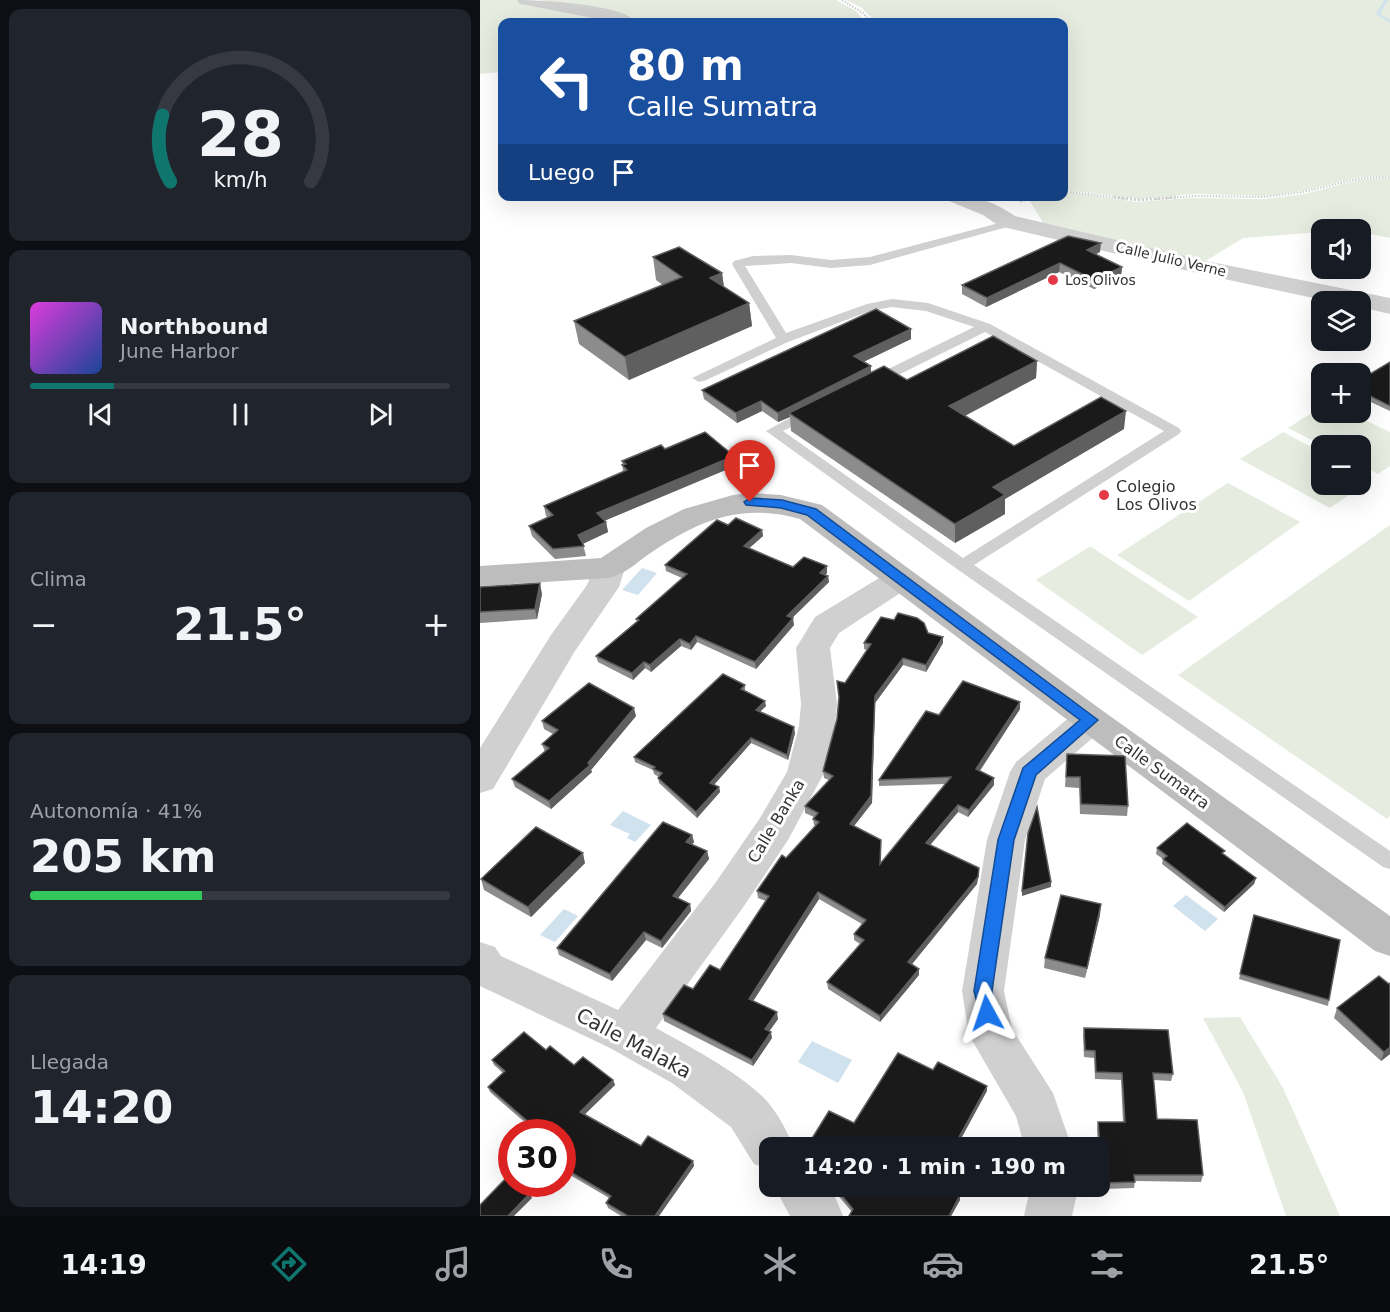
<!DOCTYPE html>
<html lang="es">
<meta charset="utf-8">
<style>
body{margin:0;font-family:"DejaVu Sans",sans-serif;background:#20242c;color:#f1f3f6;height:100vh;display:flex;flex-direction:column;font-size:22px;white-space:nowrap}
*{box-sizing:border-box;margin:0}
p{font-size:20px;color:#9ea1a6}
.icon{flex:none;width:33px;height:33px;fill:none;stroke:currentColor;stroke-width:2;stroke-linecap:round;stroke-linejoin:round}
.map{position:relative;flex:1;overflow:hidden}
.panel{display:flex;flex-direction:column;gap:9px;padding:9px;background:#0d0f14;width:480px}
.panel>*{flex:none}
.hud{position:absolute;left:18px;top:18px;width:570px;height:183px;border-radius:12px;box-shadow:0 6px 24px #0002;background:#1a4fa0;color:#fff;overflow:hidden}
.tools{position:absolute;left:831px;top:219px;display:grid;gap:12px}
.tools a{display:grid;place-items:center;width:60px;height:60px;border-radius:12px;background:#171b24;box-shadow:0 6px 24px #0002;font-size:30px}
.speed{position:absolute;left:18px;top:1119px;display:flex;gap:12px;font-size:30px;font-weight:700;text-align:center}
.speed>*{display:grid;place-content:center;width:78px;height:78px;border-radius:50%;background:#171b24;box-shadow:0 6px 24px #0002;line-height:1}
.speed .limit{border:9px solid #d22;background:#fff;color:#111}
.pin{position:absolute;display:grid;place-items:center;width:51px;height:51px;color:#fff;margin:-62px -26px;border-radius:50% 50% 50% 0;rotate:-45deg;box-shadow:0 0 6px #0007}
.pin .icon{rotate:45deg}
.me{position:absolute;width:66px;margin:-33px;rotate:355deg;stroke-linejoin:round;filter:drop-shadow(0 0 4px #0008)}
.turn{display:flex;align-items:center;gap:21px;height:126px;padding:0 30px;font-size:27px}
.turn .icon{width:78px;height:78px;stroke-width:2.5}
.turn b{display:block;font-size:42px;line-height:51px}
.then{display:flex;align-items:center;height:57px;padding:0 30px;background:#0003;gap:12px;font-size:22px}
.big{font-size:45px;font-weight:700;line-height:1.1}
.panel .tile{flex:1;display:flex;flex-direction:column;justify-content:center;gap:9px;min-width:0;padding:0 21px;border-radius:12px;background:#20242c}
.panel .dial{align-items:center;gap:0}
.dial svg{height:156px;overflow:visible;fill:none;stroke:#363941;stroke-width:7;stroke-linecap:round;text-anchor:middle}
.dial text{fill:#f1f3f6;stroke:none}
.song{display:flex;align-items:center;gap:18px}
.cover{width:72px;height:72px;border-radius:9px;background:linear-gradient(135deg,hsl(300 70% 55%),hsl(220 70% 35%))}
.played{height:6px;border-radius:3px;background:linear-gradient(90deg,#0f766e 20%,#363941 20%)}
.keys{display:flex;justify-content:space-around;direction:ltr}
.heat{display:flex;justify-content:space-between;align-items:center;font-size:33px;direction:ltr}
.charge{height:9px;border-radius:4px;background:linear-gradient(90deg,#34c759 41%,#363941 0)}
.trip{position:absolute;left:279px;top:1137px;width:351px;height:60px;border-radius:12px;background:#171b24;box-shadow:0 6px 24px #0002;font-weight:700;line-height:60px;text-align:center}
.dock{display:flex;height:96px;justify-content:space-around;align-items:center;background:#090b0e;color:#9ea1a6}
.dock .icon{width:42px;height:42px}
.dock .on{color:#0f766e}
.dock b{font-size:27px;color:#f1f3f6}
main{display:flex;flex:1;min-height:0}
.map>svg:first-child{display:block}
</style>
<main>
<section class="panel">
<div class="tile dial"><svg viewBox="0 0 100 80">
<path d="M14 69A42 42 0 1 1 86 69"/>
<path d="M14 69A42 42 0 0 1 10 35" stroke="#0f766e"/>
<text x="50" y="56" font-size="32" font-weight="700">28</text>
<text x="50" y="72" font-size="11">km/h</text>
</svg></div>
<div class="tile">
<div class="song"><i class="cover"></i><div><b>Northbound</b><p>June Harbor</p></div></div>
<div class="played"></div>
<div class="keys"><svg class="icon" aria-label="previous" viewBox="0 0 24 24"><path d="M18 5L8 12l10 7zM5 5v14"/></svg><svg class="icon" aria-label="pause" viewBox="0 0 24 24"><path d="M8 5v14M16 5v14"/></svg><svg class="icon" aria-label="next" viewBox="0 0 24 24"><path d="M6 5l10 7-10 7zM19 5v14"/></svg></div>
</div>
<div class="tile"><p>Clima</p>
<div class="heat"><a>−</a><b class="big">21.5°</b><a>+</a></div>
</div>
<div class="tile"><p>Autonomía · 41%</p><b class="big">205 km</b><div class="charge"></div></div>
<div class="tile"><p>Llegada</p><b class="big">14:20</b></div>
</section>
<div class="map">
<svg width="910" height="1216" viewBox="0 0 910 1216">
<rect width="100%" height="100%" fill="#fff"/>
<g fill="#e6ecdf">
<path d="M0,0H37L142,22H22V72L0,74Z"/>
<path d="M58,0H356L376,11L385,22H153L129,15Z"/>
<path d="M366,0H910V175L876,178L822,191L784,196L716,194L658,199L584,190V22H395L382,8Z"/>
<path d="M910,177V238L881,232L880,230H842L841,232L763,238L724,262L563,223L550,201L565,197L584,196V193L590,192L656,202L709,198L785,199L824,194L878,180Z"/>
<path d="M841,407L842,412L870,413L910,432V466L898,474L881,465L880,446L842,445L808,428Z"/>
<path d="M803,432L841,452L842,484H880L881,472L893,478L850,508L760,459Z"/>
<path d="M748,483L820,522L709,601L637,555Z"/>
<path d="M910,525V816L907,819L698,675Z"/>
<path d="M611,546V547L718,617L662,655L556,580Z"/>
<path d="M760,1017L803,1088L860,1216H806L763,1092L723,1018Z"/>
</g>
<g fill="#cfe2ee">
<path d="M162,568L177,573L158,595L142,590Z"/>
<path d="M143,811L171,825L155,842L147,838L150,834L130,825Z"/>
<path d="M706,895L738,919L725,931L693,906Z"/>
<path d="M84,909L98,916L75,942L60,935Z"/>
<path d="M332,1041L372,1060L358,1083L318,1062Z"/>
</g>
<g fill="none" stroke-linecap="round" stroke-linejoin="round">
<path fill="#cfe2ee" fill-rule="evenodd" d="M904,0H908L900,14L910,20V23L896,14Z"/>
<g stroke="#cdcdcd" stroke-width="2" stroke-dasharray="1.5 1.5" stroke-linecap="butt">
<path d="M362,0L383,13L390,22"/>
<path d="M584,191L646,199"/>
<path d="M549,199L560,196"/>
<path d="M676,199L715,196L784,197L823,192L877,179L910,176"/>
</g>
<g stroke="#cdcdcd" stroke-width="3" stroke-dasharray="2 2" stroke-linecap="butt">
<path d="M634,197L657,200L698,197"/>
<path d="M540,201L555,197"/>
</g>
<path fill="#d0d0d0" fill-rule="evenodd" d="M534,219L540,222L538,224L390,265L351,268L311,263L265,266L306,333L387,304L412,299L448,303L510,324L699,428L701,431L699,434L494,565L910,851V869L903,867L477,569L286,431L324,410H334L336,413L334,416L303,431L483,558L684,431L505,332L400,384H390L388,381L390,378L494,327L446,311L412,307L390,311L308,342L224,381L219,382L212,378L296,338L252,264L254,261L273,256L311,255L351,260L390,257Z"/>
<g fill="#d0d0d0" fill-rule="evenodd">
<path d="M37,0C60,0 143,4 156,22H133L46,5L40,4Z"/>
<path d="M466,196C496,196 509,199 535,216L721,260L910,298V314L880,307V302H852L721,274L519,226L503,215L469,201Z"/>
<path d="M129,558L140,561L145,568L139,587L95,651L13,789L0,793V748L71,635L107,585L118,561Z"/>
<path d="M420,568L431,572L436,579L431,586L359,633L350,648L357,704L355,726L344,773L308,840L264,906L176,1028C210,1047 253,1069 282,1096C296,1109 307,1131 314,1148H290V1170L274,1164L251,1127L192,1083L130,1048L0,986V942L15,947L21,956L138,1010L236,882L280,818L307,772L319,726L321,704L316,648L321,640L335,617L409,572Z"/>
<path d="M610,707L623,711L628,720L623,729L565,779L545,840L524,991L532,1029L573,1093L592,1148H545L536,1116L489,1035L482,991L507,840L530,772L536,762L597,711Z"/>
<path d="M294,1186H347L356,1199L363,1216H310Z"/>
<path d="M547,1186H595L596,1198L592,1216H544L548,1198Z"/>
</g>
<path fill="#bdbdbd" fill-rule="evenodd" d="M271,493L301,495L342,505L623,711L910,916V956L895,951L320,519C262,503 221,519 172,552C158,561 146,574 129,578L0,586V566L121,558L166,528L204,509L253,495Z"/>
</g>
<g fill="#8c8c8c">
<path d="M620,252L616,254L642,267L641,276L614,289L579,272L506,307L482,294V285Z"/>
<path d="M173,257L242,273L244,287L269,303L272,326L149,380L99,344L94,321L183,285L176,280Z"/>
<path d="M431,329V339L383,362L391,366V373L427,380L557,361L556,378L485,416L534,446L644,429L525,499V514L475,543L311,431L310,417L298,422L282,411L257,423L224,399L222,390Z"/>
<path d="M910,362V411L880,397V380Z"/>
<path d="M185,449L254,456L255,466L124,521L126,522L128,532L103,544L106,556L75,559L52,536L49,526L68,517L66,516L64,506L143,472L142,461Z"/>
<path d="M248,525L282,530L283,536L269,548L313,567L347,573L345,575L348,576L349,582L312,618L314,625L276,669L217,642L211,650L201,646L171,672L165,668L153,680L118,662L116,656L157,622L156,619L202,578L186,571L185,565Z"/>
<path d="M0,587L62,594L57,619L0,623Z"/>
<path d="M448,633L463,637V643L446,672L423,665L395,703L392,803L374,826L401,840V864L466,784L399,786V780L459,715L540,709L500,771L514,785L488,817L478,812L450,845L499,875L497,884L432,964L439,969V975L400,1022L348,989L347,982L380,944L374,940V934L382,924L339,899L273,1001L298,1019L289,1031L292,1038L273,1066L184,1021L183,1014L213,989L240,970L286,901L278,898L277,891L306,858L335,826L334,825L333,819L334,817L325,813V806L349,780L344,778L343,771L357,719L365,683L387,650L384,649V643Z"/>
<path d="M265,685V691L286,706L280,711L315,733L308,760L271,743L234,785L239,787L240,792L217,818L179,783L178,778L179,777L174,774L173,770L155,762L154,757Z"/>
<path d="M156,716L111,770L112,772L71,809L35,787L32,779L65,752L62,744L73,734L64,729L62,721Z"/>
<path d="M587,754L648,806L647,816L600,814L599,788L585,787Z"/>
<path d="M212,835L214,842L212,845L227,851L229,859L198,898L210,904L211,911L182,948L166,940L132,981L79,955L77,948Z"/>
<path d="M677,848L744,855L776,878L774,884L744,912L682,864L683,859L676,854Z"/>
<path d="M105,863L51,917L4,890L1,879Z"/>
<path d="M620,915L605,978L564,968L565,958Z"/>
<path d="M774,915L849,1000L848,1006L759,979Z"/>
<path d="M910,983V1054L901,1061L854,1018L857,1008Z"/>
<path d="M604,1028L693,1074L691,1081L674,1080L677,1119L723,1175L721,1182L655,1181L654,1188L622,1189L620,1162V1148H618L617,1129L618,1122H643L641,1080L615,1079L614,1058L604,1057L603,1035Z"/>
<path d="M66,1050L94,1065L133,1080L135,1085L105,1114L161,1146L213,1161L214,1166L179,1216H141L128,1208L126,1203L129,1198L90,1175L89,1171L93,1164L82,1155V1132H56L10,1092L8,1087L23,1073L14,1065L12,1060Z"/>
<path d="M350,1186H464L480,1195V1200L471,1216H369L372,1212Z"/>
</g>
<g fill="#5f5f5f">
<path d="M621,243L620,252L606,259L607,250Z"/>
<path d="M580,263L579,272L506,307L507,298Z"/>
<path d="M642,267L641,276L614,289V280Z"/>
<path d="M242,273L245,296L230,278Z"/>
<path d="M269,303L272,326L149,380L145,357Z"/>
<path d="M431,329V339L375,366L374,356Z"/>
<path d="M557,361L556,378L469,424V406Z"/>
<path d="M391,366V376L309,413L310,417L298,422V413Z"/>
<path d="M281,401L282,411L257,423L256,413Z"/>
<path d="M646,411L644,429L525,499V514L475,543V524L513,487Z"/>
<path d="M254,456L255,466L119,523L117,513Z"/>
<path d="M126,522L128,532L100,545L98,535Z"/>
<path d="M282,530L283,536L265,552L264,546Z"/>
<path d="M347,566V573L341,579L340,573Z"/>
<path d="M348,576L349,582L308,622L307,616Z"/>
<path d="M60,583L62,594L57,619L55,609Z"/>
<path d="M313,618L314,625L276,669L275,662Z"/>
<path d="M216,636L217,642L211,650L210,644Z"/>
<path d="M463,637V643L446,672V665Z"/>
<path d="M200,639L201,646L171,672L170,665Z"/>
<path d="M423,658V665L395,703L392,803L370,831V824L395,696Z"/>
<path d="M164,662L165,668L153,680L152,673Z"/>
<path d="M285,701L286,706L277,715L276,710Z"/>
<path d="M540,702V709L496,776V769Z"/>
<path d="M154,708L156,716L111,770L112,772L71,809L69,801L108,763Z"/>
<path d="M314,727L315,733L308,760L307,755Z"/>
<path d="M271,738V743L231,788L230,783Z"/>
<path d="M514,778V785L488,817L489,810Z"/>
<path d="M239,787L240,792L217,818L216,812Z"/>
<path d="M478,805V812L446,850V843Z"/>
<path d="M212,835L214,842L207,850L206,842Z"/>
<path d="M227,851L229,859L194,903L193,896Z"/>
<path d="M103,853L105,863L51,917L48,907Z"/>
<path d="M499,868L497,884L428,969V962Z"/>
<path d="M776,878L774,884L744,912L745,907Z"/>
<path d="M571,882V887L542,896V891Z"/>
<path d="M338,892L339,899L270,1006L269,999Z"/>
<path d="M210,904L211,911L182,948L181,941Z"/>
<path d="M621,904L620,915L605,978L607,968Z"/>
<path d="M164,932L166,940L132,981L130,974Z"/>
<path d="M439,969V975L400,1022V1016Z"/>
<path d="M297,1012L298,1019L286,1036L285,1029Z"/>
<path d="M291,1032L292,1038L273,1066L272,1060Z"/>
<path d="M910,1047V1054L901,1061L904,1052Z"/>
<path d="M133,1080L135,1085L102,1117L100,1112Z"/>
<path d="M507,1086V1091L476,1148H473Z"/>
<path d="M213,1161L214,1166L179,1216H175Z"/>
<path d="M50,1193L52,1198L34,1216H28Z"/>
<path d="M480,1195V1200L471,1216H469Z"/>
</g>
<g fill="#1a1a1a" stroke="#5f5f5f" stroke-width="1.5">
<path d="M588,236L621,243L607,250L642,267L614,280L580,263L507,298L482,285Z"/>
<path d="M199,247L242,273L230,278L269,303L145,357L94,321L202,277L173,257Z"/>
<path d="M396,309L431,329L374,356L391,366L298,413L281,401L256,413L222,390Z"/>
<path d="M513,336L557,361L469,406L534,446L621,397L646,411L513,487L525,495L475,524L309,413L404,366L427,380Z"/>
<path d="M910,362V406L880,391V384L883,383L880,381V380Z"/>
<path d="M225,432L254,456L117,513L126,522L98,535L104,546L73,549L49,526L73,515L64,506L147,470L142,465L146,464L142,461L181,445L185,449Z"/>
<path d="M256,518L282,530L264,546L313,567L324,557L347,566L340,573L348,576L307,616L313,618L275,662L216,636L210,644L200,639L170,665L164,662L152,673L116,656L159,620L156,619L207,574L185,565L237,520L248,525Z"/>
<path d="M60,583L55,609L0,612V587Z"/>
<path d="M418,613L437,618L444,623L448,633L463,637L446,665L423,658L395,696L391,796L370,824L401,840L400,864L471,777L399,780L446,711L459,715L483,681L540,702L496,769L514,778L489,810L478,805L446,843L499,868L498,877L428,962L439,969L400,1016L347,982L384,940L374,934L386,920L338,892L269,999L297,1012L285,1029L291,1032L272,1060L183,1014L204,985L213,989L230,965L240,970L289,896L277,891L302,855L306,858L339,822L333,819L338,813L325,806L353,776L343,771L357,719L359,697L357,681L365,683L391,644L384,643L401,617L414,620Z"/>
<path d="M243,674L265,685L261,689L285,701L276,710L314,727L307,755L271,738L230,783L239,787L216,812L178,778L182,773L173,769L175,767L154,757Z"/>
<path d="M109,683L154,708L108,763L110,765L69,801L32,779L69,748L62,744L78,730L62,721Z"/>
<path d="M587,754L645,756L648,806L601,804L600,777H586Z"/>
<path d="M557,807L571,882L542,891L548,833Z"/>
<path d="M183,822L212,835L206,842L227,851L193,896L210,904L181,941L164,932L130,974L77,948Z"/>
<path d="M707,823L745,851L742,853L776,878L745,907L683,859L687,856L677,848Z"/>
<path d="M56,827L103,853L48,907L1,879Z"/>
<path d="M581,895L621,904L607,968L565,958Z"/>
<path d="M774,915L860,940L849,1000L760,974Z"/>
<path d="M899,976L909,984L910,983V1047L904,1052L857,1008Z"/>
<path d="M604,1028L688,1030L693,1074L673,1073L677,1119L717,1120L723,1175H654L655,1182L623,1183L618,1122H645L642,1073L616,1072L615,1051L605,1050Z"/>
<path d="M44,1032L66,1050L70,1046L94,1065L103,1057L133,1080L100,1112L161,1146L168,1136L213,1161L175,1216H148L126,1203L131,1196L89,1171L95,1162L82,1152V1132H60L8,1087L25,1071L12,1060Z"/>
<path d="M418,1053L453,1070L458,1062L507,1086L473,1148H326L349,1111L374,1123Z"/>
<path d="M29,1175L32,1177V1184H39L50,1193L28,1216H0V1205Z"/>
<path d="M354,1186H464L480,1195L469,1216H369L373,1209Z"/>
</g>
<path fill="#1a73e8" stroke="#114b97" stroke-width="1.5" d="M270,498L302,500L336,509L618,720L556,775L534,840L512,991L516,1013L513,1019L507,1021L501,1019L494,991L518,840L543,768L600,720L327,515L301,508L266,505L264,502Z"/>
<g fill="#e63946" stroke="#fff" stroke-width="2">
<circle cx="573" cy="280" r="6"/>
<circle cx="624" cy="495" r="6"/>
</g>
<g text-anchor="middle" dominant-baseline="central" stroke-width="6" stroke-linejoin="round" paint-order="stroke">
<g font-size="14" fill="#333" stroke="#fff">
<text transform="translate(691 259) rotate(13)">Calle Julio Verne</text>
</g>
<g font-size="14" fill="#333" stroke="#fff" text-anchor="start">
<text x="585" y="280">Los Olivos</text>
</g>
<g font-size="16" fill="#333" stroke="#fff" text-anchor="start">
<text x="636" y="486">Colegio<tspan x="636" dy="18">Los Olivos</tspan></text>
</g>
<g font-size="16" fill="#333" stroke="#fff">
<text transform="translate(682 772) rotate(36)">Calle Sumatra</text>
<text transform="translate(296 821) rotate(-59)">Calle Banka</text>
</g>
<g font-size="20" fill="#333" stroke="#fff">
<text transform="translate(154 1043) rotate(28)">Calle Malaka</text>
</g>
</g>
</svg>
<div class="tools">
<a><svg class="icon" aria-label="sound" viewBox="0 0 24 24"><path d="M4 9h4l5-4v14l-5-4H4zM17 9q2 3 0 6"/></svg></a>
<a><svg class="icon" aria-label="layers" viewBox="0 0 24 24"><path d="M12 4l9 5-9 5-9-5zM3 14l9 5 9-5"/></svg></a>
<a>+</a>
<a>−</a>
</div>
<div class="speed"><div class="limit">30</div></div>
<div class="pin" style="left:270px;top:502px;background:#d93025"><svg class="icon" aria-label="arrive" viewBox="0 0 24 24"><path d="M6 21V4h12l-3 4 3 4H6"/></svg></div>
<svg class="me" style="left:507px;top:1013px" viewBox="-20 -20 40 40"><path d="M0-17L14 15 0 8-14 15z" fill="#1a73e8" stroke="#fff" stroke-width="4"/></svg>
<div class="trip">14:20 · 1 min · 190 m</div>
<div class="hud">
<div class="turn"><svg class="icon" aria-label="left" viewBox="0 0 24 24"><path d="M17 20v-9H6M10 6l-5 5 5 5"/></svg><div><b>80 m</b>Calle Sumatra</div></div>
<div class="then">Luego<svg class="icon" aria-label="arrive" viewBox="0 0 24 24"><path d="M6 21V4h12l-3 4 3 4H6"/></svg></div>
</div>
</div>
</main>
<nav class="dock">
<b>14:19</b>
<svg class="icon on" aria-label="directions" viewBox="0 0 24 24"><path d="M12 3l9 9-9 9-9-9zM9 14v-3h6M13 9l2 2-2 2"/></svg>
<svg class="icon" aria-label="music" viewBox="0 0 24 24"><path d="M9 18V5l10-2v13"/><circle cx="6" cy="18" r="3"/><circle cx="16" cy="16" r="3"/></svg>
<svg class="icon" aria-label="phone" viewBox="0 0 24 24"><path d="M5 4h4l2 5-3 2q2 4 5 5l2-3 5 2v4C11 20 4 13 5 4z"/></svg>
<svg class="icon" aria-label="climate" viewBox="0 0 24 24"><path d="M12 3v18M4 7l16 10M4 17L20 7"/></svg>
<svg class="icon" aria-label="car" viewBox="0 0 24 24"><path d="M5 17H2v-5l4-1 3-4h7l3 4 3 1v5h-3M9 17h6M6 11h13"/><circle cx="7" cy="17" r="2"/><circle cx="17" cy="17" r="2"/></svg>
<svg class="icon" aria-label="filters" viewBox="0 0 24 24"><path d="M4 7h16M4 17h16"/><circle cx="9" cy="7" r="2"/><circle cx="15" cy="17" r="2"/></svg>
<b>21.5°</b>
</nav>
